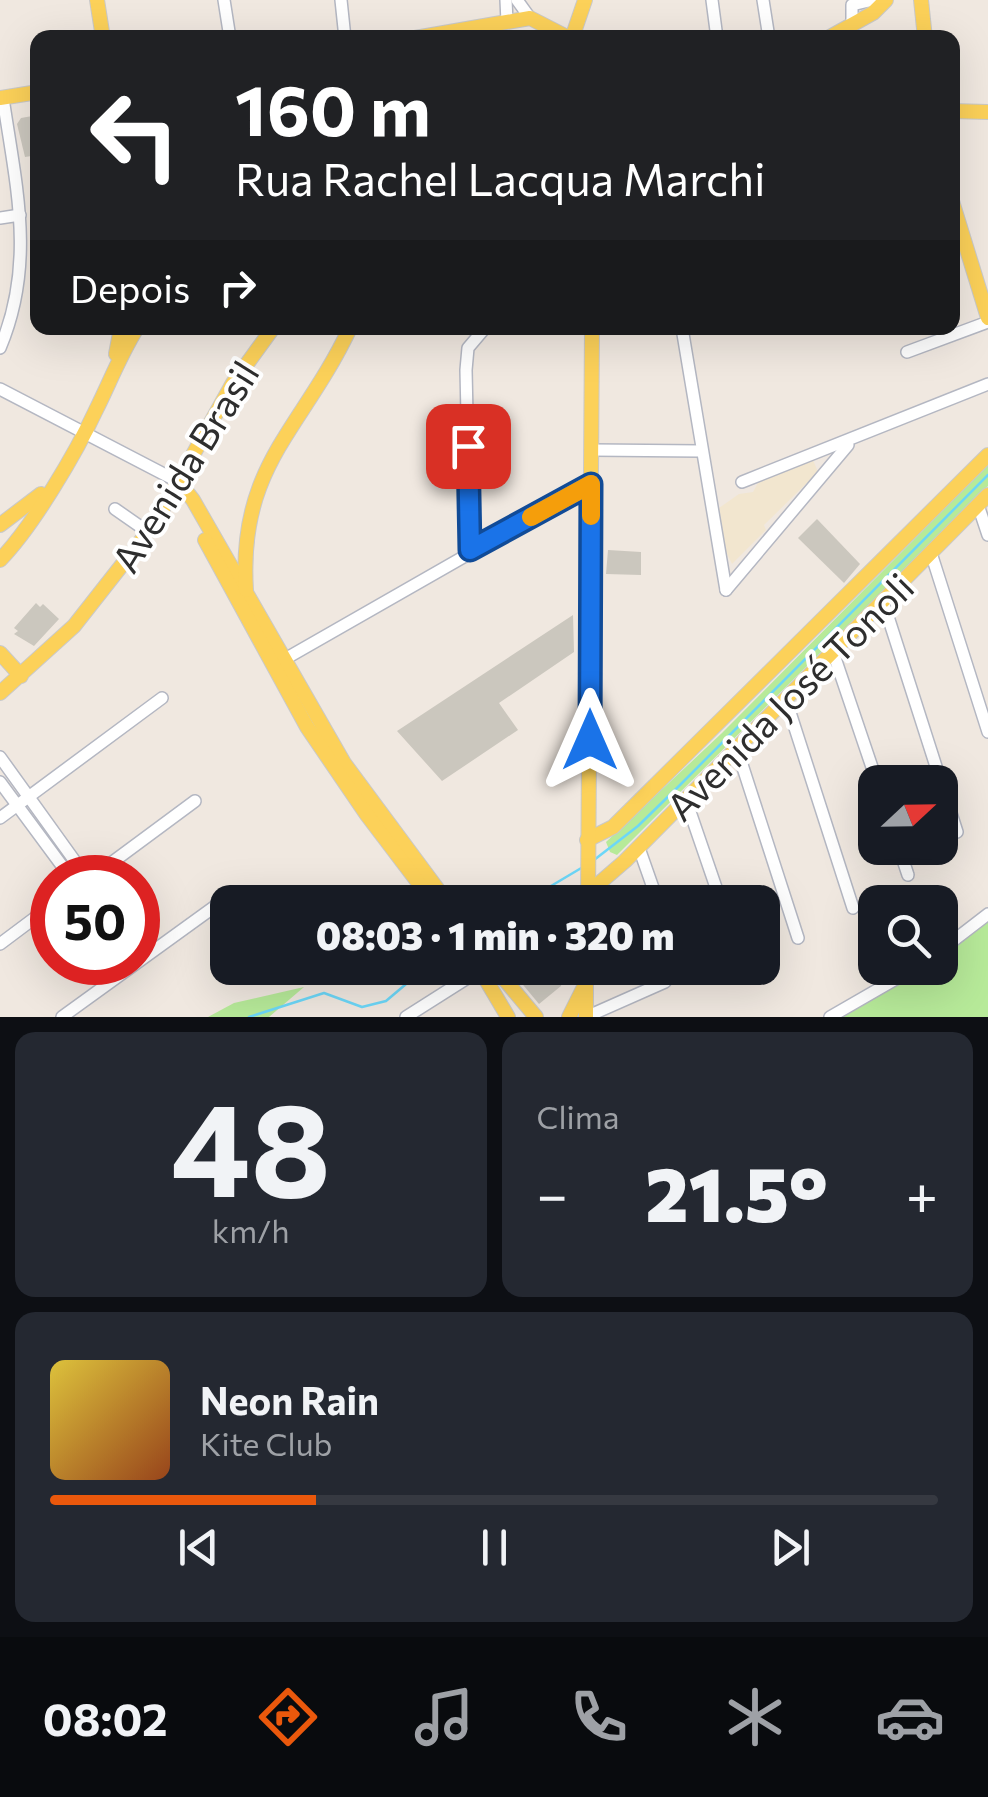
<!DOCTYPE html>
<html lang="pt">
<meta charset="utf-8">
<style>
body{margin:0;font-family:Commissioner,sans-serif;background:#242831;color:#f1f3f6;height:100vh;display:flex;flex-direction:column;font-size:38px;white-space:nowrap}
*{box-sizing:border-box;margin:0}
p{font-size:32px;color:#9ea1a6}
.icon{flex:none;width:55px;height:55px;fill:none;stroke:currentColor;stroke-width:2;stroke-linecap:round;stroke-linejoin:round}
.map{position:relative;height:1017px;overflow:hidden}
.side{display:flex;flex-direction:column;gap:15px;padding:15px;background:#0d0f14;flex:1}
.side>*{flex:none}
.guide{position:absolute;left:30px;top:30px;width:930px;height:305px;border-radius:20px;box-shadow:0 10px 40px #0002;background:#202124;color:#fff;overflow:hidden}
.needle{width:65px;rotate:68deg}
.fabs{position:absolute;left:858px;top:765px;display:grid;gap:20px}
.fabs a{display:grid;place-items:center;width:100px;height:100px;border-radius:20px;background:#171b24;box-shadow:0 10px 40px #0002;font-size:50px}
.speed{position:absolute;left:30px;top:855px;display:flex;gap:20px;font-size:50px;font-weight:700;text-align:center}
.speed>*{display:grid;place-content:center;width:130px;height:130px;border-radius:50%;background:#171b24;box-shadow:0 10px 40px #0002;line-height:1}
.speed .limit{border:15px solid #d22;background:#fff;color:#111}
.pin{position:absolute;display:grid;place-items:center;width:85px;height:85px;color:#fff;margin:-42px;border-radius:20px;box-shadow:0 5px 15px #0006}
.me{position:absolute;width:110px;margin:-55px;rotate:0deg;stroke-linejoin:round;filter:drop-shadow(0 0 8px #0008)}
.turn{display:flex;align-items:center;gap:35px;height:210px;padding:0 40px;font-size:45px}
.turn .icon{width:130px;height:130px;stroke-width:2.5}
.turn b{display:block;font-size:70px;line-height:85px}
.then{display:flex;align-items:center;height:95px;padding:0 40px;background:#0003;gap:20px;font-size:38px}
.big{font-size:75px;font-weight:800;line-height:1.1}
.side .tile{flex:1;display:flex;flex-direction:column;justify-content:center;gap:15px;min-width:0;padding:0 35px;border-radius:20px;background:#242831}
.side .dial{align-items:center;gap:0}
.dial b{font-size:130px;line-height:1}
.song{display:flex;align-items:center;gap:30px}
.cover{width:120px;height:120px;border-radius:15px;background:linear-gradient(135deg,hsl(50 70% 55%),hsl(20 70% 35%))}
.played{height:10px;border-radius:5px;background:linear-gradient(90deg,#ea580c 30%,#363941 30%)}
.keys{display:flex;justify-content:space-around;direction:ltr}
.heat{display:flex;justify-content:space-between;align-items:center;font-size:55px;direction:ltr}
.side .tiles{flex:1;display:grid;gap:15px;grid-template-columns:1fr 1fr}
.tile:last-child{grid-column:span 2}
.trip{position:absolute;left:210px;top:885px;width:570px;height:100px;border-radius:20px;background:#171b24;box-shadow:0 10px 40px #0002;font-weight:800;line-height:100px;text-align:center}
.tab-bar{display:flex;height:160px;justify-content:space-around;align-items:center;background:#090b0e;color:#9ea1a6}
.tab-bar .icon{width:70px;height:70px}
.tab-bar .active{color:#ea580c}
.tab-bar b{font-size:45px;color:#f1f3f6}
.map>svg:first-child{display:block}
</style>
<div class="map">
<svg width="988" height="1017" viewBox="0 0 988 1017">
<rect width="100%" height="100%" fill="#f0e8e0"/>
<path fill="#f2e6cf" d="M813,460L818,472L764,525L766,530L732,564L724,548L719,508L739,494L753,492L759,481Z"/>
<g fill="#b7ea99">
<path d="M988,465V486L617,855L610,852L606,842L722,733Z"/>
<path d="M988,920V1017H838L925,968H940V959Z"/>
<path d="M304,987L269,1017H208L234,1003Z"/>
</g>
<g fill="none" stroke-linecap="round" stroke-linejoin="round">
<g stroke="#6cd7f8" stroke-width="2.5">
<path d="M594,860L638,826L680,785L988,475"/>
<path d="M524,902L583,867"/>
<path d="M249,1017L324,993L362,1007L386,1001L425,968"/>
</g>
</g>
<g fill="#cbc7be">
<path d="M38,115V155L25,157L17,124L21,118Z"/>
<path d="M817,519L860,564L844,583L798,538Z"/>
<path d="M608,550L641,552V575L606,574Z"/>
<path d="M36,603L40,607L43,604L59,619L34,646L14,634L18,631L14,628Z"/>
<path d="M573,615L574,652L499,703L518,730L442,781L397,731Z"/>
<path d="M534,968L565,970L561,986L539,1004L519,980Z"/>
</g>
<g fill="none" stroke-linecap="round" stroke-linejoin="round">
<defs>
<g id="minor">
<path d="M224,0L230,38"/>
<path d="M341,0L345,38"/>
<path d="M506,0L507,22"/>
<path d="M517,0L530,18"/>
<path d="M712,0L717,38"/>
<path d="M763,0L769,38"/>
<path d="M852,25V5L873,0"/>
<path d="M0,218L20,215"/>
<path d="M682,328L726,590"/>
<path d="M0,348C36,263 16,186 3,98"/>
<path d="M907,352L988,322"/>
<path d="M0,389L179,482"/>
<path d="M593,450L700,451"/>
<path d="M742,482L988,384"/>
<path d="M978,505L988,535"/>
<path d="M115,509L148,532"/>
<path d="M470,550L466,370L468,348L485,328"/>
<path d="M931,553L988,732"/>
<path d="M726,590L848,445"/>
<path d="M883,601L957,832"/>
<path d="M833,652L877,782"/>
<path d="M278,663L591,484"/>
<path d="M786,700L853,908"/>
<path d="M737,749L798,938"/>
<path d="M0,757L87,878"/>
<path d="M0,782L71,878"/>
<path d="M686,800L721,902"/>
<path d="M0,818L162,698"/>
<path d="M639,848L658,902"/>
<path d="M899,848L908,875"/>
<path d="M91,878L195,801"/>
<path d="M0,944L52,905"/>
<path d="M940,951L988,914"/>
<path d="M382,972L388,968"/>
<path d="M62,1017L232,894"/>
<path d="M406,1017L480,970"/>
<path d="M586,1017L665,982L675,968"/>
<path d="M830,1017L915,968"/>
</g>
<g id="major">
<path d="M97,0L103,38"/>
<path d="M921,0L925,38"/>
<path d="M415,38L530,18L569,38"/>
<path d="M572,38L585,0"/>
<path d="M828,38L873,13L886,0"/>
<path d="M0,98L38,92"/>
<path d="M952,111L988,112"/>
<path d="M952,201L988,318"/>
<path d="M116,354L121,328"/>
<path d="M179,482L193,500L344,763L447,902"/>
<path d="M0,525L41,494"/>
<path d="M205,540L307,727L367,815L433,902"/>
<path d="M0,560C33,526 76,453 96,410C110,382 120,355 137,328"/>
<path d="M246,590C238,465 302,430 350,328"/>
<path d="M0,653L21,676"/>
<path d="M0,693L74,626L155,523L233,383L273,328"/>
<path d="M587,840L613,827L988,455"/>
<path d="M588,893L625,861L988,495"/>
<path d="M588,902L592,328"/>
<path d="M479,968L508,1017"/>
<path d="M495,968L536,1017"/>
<path d="M586,968V1017"/>
<path d="M569,1017L583,989"/>
</g>
</defs>
<use href="#minor" stroke="#b4b7c2" stroke-width="14"/>
<use href="#major" stroke="#c9c9c9" stroke-width="16"/>
<use href="#minor" stroke="#fff" stroke-width="11"/>
<use href="#major" stroke="#fcd159" stroke-width="14"/>
</g>
<g fill="none" stroke-linecap="round" stroke-linejoin="round">
<defs>
<path id="route" d="M468,446L470,550L591,484L590,740"/>
</defs>
<use href="#route" stroke="#114b97" stroke-width="25"/>
<use href="#route" stroke="#1a73e8" stroke-width="18"/>
<path stroke="#f59e0b" stroke-width="18" d="M531,517L591,484V516"/>
</g>
<g text-anchor="middle" dominant-baseline="central" stroke-width="8" stroke-linejoin="round" paint-order="stroke">
<g font-size="38" fill="#2e2e2e" stroke="#fff">
<text transform="translate(184 466) rotate(-58)">Avenida Brasil</text>
<text transform="translate(789 696) rotate(-45)">Avenida José Tonoli</text>
</g>
</g>
</svg>
<div class="fabs">
<a><svg class="needle" viewBox="-14 -14 28 28"><path d="M0-13l5 13h-10z" fill="#e53935"/><path d="M0 13l5-13h-10z" fill="#9ea1a6"/></svg></a>
<a><svg class="icon" aria-label="search" viewBox="0 0 24 24"><circle cx="10" cy="10" r="6"/><path d="M15 15l6 6"/></svg></a>
</div>
<div class="speed"><div class="limit">50</div></div>
<div class="pin" style="left:468px;top:446px;background:#d93025"><svg class="icon" aria-label="arrive" viewBox="0 0 24 24"><path d="M6 21V4h12l-3 4 3 4H6"/></svg></div>
<svg class="me" style="left:590px;top:740px" viewBox="-20 -20 40 40"><path d="M0-17L14 15 0 8-14 15z" fill="#1a73e8" stroke="#fff" stroke-width="4"/></svg>
<div class="trip">08:03 · 1 min · 320 m</div>
<div class="guide">
<div class="turn"><svg class="icon" aria-label="left" viewBox="0 0 24 24"><path d="M17 20v-9H6M10 6l-5 5 5 5"/></svg><div><b>160 m</b>Rua Rachel Lacqua Marchi</div></div>
<div class="then">Depois<svg class="icon" aria-label="right" viewBox="0 0 24 24"><path d="M7 20v-9h11M14 6l5 5-5 5"/></svg></div>
</div>
</div>
<section class="side">
<div class="tiles">
<div class="tile dial"><b>48</b><p>km/h</p></div>
<div class="tile"><p>Clima</p>
<div class="heat"><a>−</a><b class="big">21.5°</b><a>+</a></div>
</div>
<div class="tile">
<div class="song"><i class="cover"></i><div><b>Neon Rain</b><p>Kite Club</p></div></div>
<div class="played"></div>
<div class="keys"><svg class="icon" aria-label="previous" viewBox="0 0 24 24"><path d="M18 5L8 12l10 7zM5 5v14"/></svg><svg class="icon" aria-label="pause" viewBox="0 0 24 24"><path d="M8 5v14M16 5v14"/></svg><svg class="icon" aria-label="next" viewBox="0 0 24 24"><path d="M6 5l10 7-10 7zM19 5v14"/></svg></div>
</div>
</div>
</section>
<nav class="tab-bar">
<b>08:02</b>
<svg class="icon active" aria-label="directions" viewBox="0 0 24 24"><path d="M12 3l9 9-9 9-9-9zM9 14v-3h6M13 9l2 2-2 2"/></svg>
<svg class="icon" aria-label="music" viewBox="0 0 24 24"><path d="M9 18V5l10-2v13"/><circle cx="6" cy="18" r="3"/><circle cx="16" cy="16" r="3"/></svg>
<svg class="icon" aria-label="phone" viewBox="0 0 24 24"><path d="M5 4h4l2 5-3 2q2 4 5 5l2-3 5 2v4C11 20 4 13 5 4z"/></svg>
<svg class="icon" aria-label="climate" viewBox="0 0 24 24"><path d="M12 3v18M4 7l16 10M4 17L20 7"/></svg>
<svg class="icon" aria-label="car" viewBox="0 0 24 24"><path d="M5 17H2v-5l4-1 3-4h7l3 4 3 1v5h-3M9 17h6M6 11h13"/><circle cx="7" cy="17" r="2"/><circle cx="17" cy="17" r="2"/></svg>
</nav>
